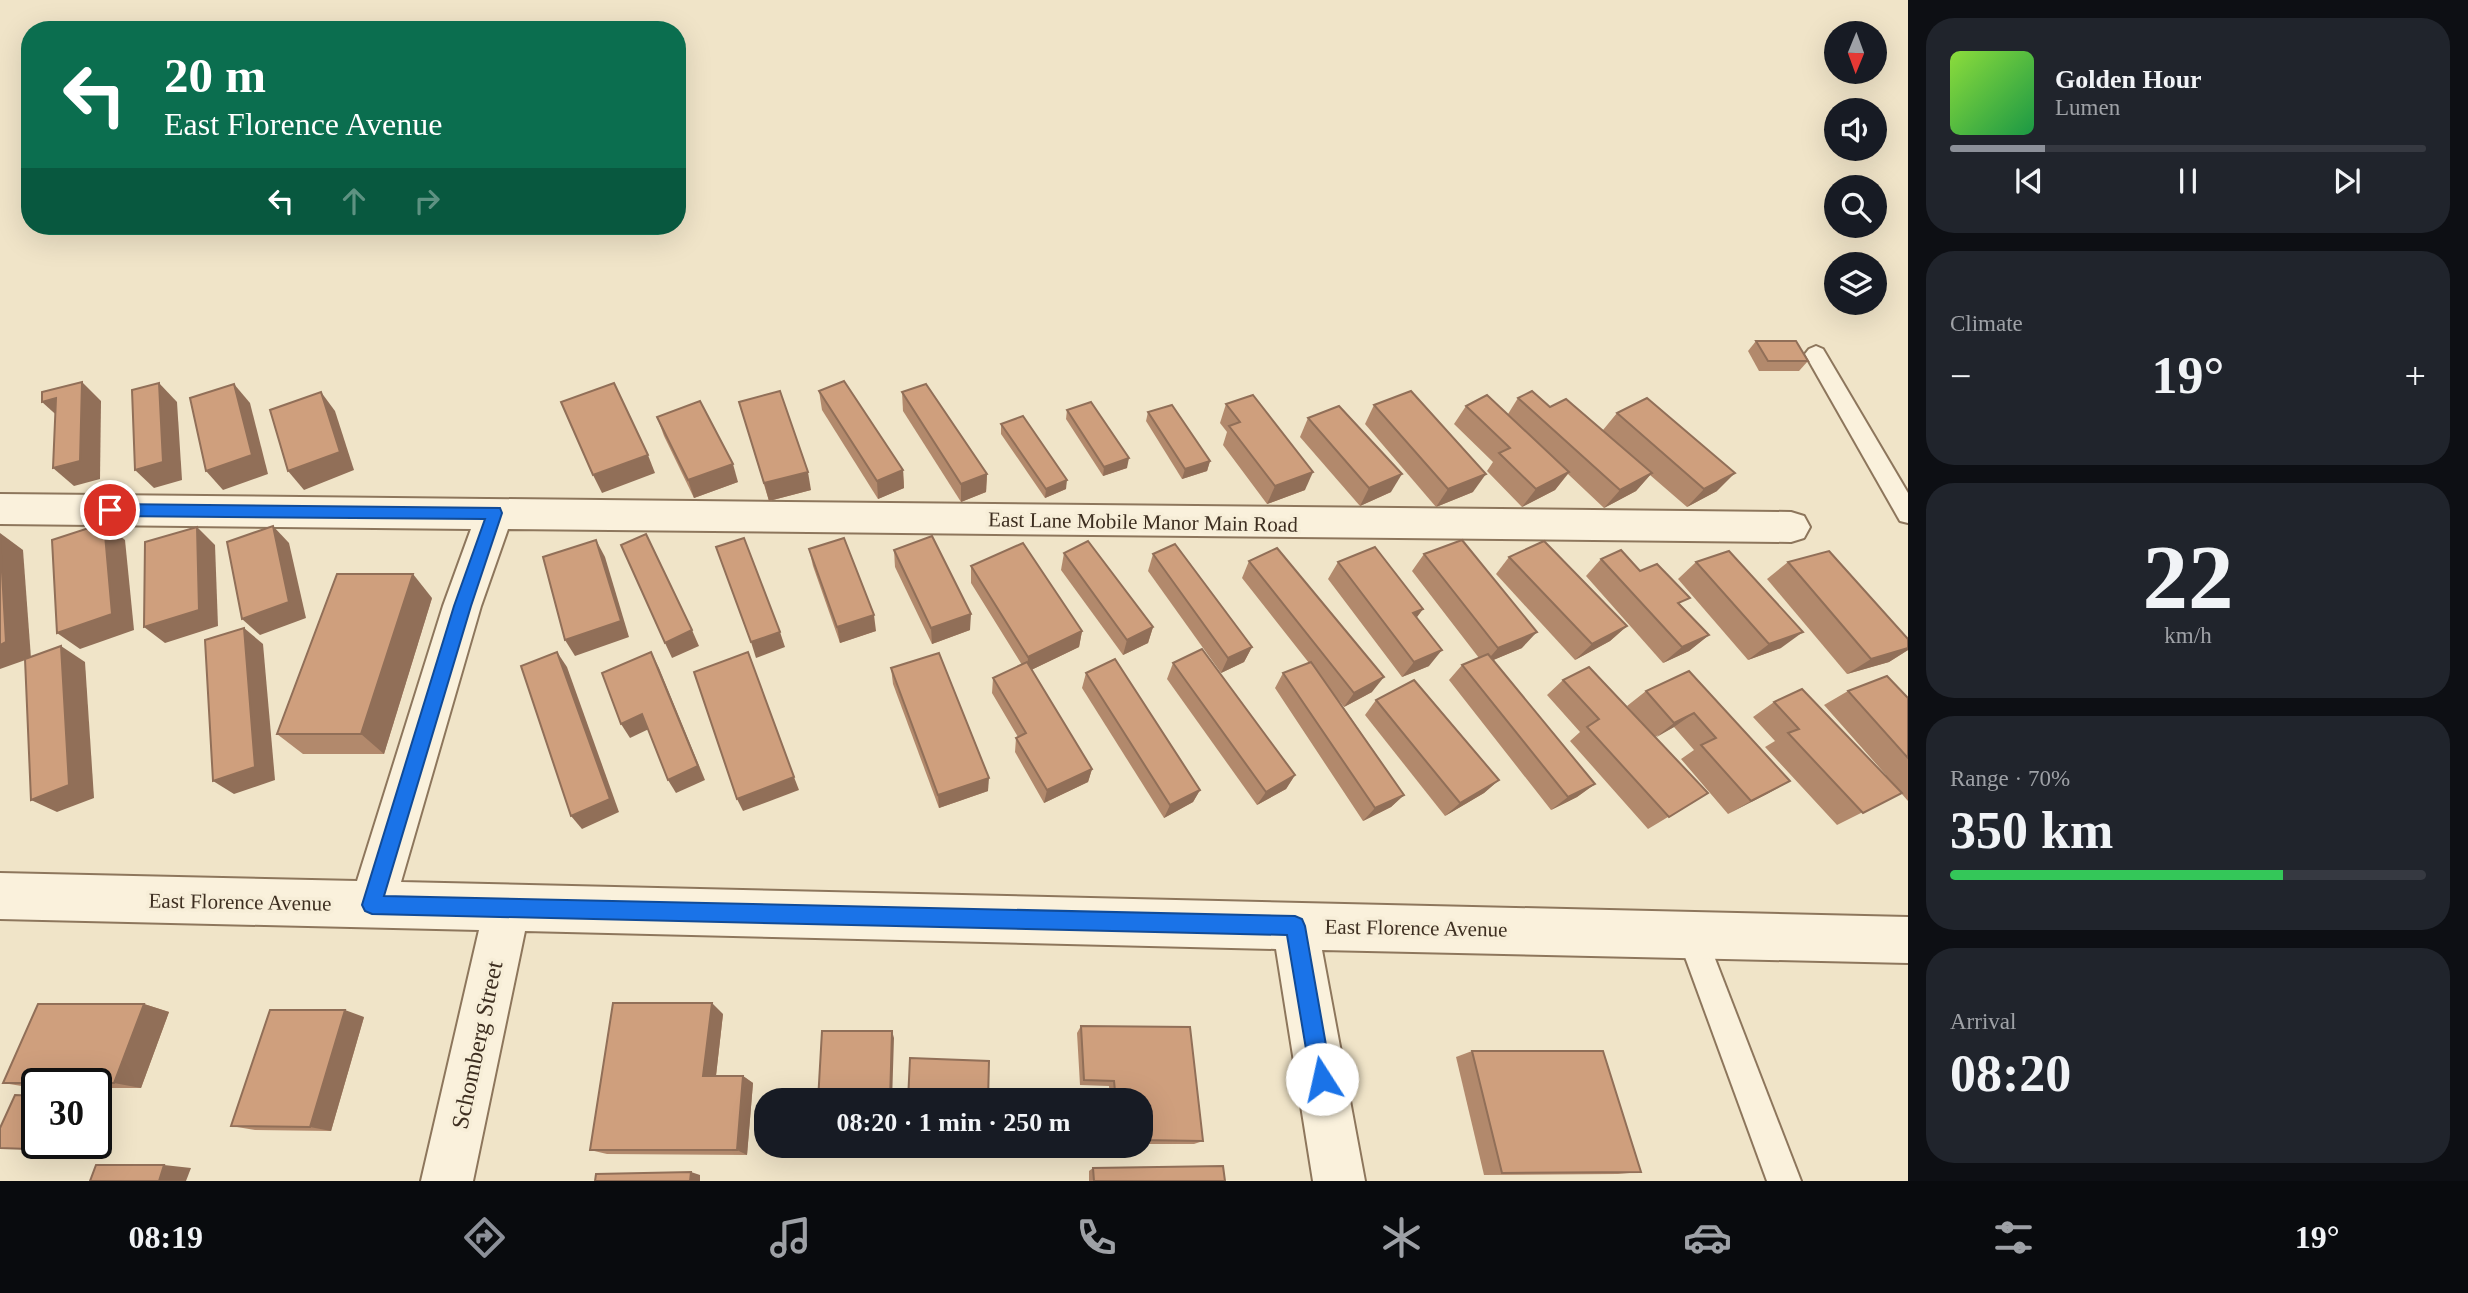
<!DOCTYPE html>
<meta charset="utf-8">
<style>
body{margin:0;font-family:Georgia,serif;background:#20242c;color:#f1f3f6;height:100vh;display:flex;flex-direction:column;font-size:26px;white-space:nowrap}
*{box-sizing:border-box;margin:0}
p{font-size:23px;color:#9ea1a6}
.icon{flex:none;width:38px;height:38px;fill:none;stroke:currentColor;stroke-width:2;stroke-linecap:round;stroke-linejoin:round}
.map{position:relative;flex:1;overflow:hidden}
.drawer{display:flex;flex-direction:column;gap:18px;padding:18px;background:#0d0f14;width:560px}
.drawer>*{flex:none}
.top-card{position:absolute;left:21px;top:21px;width:665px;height:214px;border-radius:28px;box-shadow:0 7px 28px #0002;background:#0b6e4f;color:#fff;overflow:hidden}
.needle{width:46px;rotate:181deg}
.controls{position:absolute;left:1824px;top:21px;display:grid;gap:14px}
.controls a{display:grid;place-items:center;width:63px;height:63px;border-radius:50%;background:#171b24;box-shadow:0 7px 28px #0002;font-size:35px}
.speed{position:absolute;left:21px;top:1068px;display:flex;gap:14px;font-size:35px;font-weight:700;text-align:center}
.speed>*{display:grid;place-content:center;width:91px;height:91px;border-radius:50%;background:#171b24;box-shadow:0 7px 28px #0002;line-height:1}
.speed .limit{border:4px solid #111;border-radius:10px;background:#fff;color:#111}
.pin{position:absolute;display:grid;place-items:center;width:60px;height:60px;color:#fff;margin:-30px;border:4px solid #fff;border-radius:50%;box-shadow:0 2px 7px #0007}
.me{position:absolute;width:77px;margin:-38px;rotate:350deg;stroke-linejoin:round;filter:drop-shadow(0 0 5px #0008)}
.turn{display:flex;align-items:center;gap:24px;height:147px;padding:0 28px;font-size:32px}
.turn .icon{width:91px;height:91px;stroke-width:2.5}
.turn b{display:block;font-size:49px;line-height:60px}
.lanes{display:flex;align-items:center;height:66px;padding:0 28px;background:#0003;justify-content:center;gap:35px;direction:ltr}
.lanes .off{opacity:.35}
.big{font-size:52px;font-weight:600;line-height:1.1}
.drawer .tile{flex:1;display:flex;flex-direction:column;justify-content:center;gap:10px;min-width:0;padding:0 24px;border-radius:28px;background:#20242c}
.drawer .dial{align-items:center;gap:0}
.dial b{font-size:91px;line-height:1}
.song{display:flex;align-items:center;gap:21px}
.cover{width:84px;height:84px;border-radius:10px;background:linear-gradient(135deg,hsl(90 70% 55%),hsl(140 70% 35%))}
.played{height:7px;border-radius:4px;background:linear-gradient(90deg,#8c9099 20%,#363941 20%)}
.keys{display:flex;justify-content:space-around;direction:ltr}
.heat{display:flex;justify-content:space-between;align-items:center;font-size:38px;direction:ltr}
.charge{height:10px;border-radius:5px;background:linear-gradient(90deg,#34c759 70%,#363941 0)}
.trip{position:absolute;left:754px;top:1088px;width:399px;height:70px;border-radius:28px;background:#171b24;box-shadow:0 7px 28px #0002;font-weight:600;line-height:70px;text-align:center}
.tab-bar{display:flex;height:112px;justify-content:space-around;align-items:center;background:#090b0e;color:#9ea1a6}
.tab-bar .icon{width:49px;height:49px}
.tab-bar .on{color:#8c9099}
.tab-bar b{font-size:32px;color:#f1f3f6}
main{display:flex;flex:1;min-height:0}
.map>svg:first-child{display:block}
</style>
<main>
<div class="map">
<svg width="1908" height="1181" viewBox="0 0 1908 1181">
<rect width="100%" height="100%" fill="#f0e4c8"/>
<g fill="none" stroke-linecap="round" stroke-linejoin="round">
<defs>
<g id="service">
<path d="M1816,346L1823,349L1908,493V523L1900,521L1805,354L1809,349Z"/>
<path d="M1692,920L1702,925L1801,1181H1767L1677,935L1682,925Z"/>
</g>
<path id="minor" d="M0,494L1791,512L1804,516L1810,527L1804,538L1791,542L508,529L481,606L401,882L1908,917V963L1322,950L1365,1181H1313L1276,949L525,931L473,1181H421L479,930L0,919V873L357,881L443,606L471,529L0,524Z"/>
</defs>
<use href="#service" stroke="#8d765c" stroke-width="4"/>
<use href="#minor" stroke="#8d765c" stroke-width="4"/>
<use href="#service" fill="#faf1dc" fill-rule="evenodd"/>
<use href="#minor" fill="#faf1dc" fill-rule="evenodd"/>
</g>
<g fill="#b2896c">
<path d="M1756,341L1808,361L1799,371H1759L1748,351Z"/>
<path d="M819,391L903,470L904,488L878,499L822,410Z"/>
<path d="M902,392L987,474L986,492L961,502L903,411Z"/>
<path d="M1518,398L1550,407L1603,430L1617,413L1717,491L1687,507L1650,475L1636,491L1604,508L1568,474L1555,490L1522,507L1487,471L1493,462L1454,424L1466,406L1508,414Z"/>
<path d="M739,402L811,490L769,501Z"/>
<path d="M1226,404L1305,490L1267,504L1223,445L1227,432L1220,423Z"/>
<path d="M1374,405L1473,492L1436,507L1365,424Z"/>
<path d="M1067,410L1127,468L1103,476L1066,419Z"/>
<path d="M1148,412L1210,461L1207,471L1182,479L1146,421Z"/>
<path d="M657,417L738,482L694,498L664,436Z"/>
<path d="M1308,418L1391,492L1360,506L1300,437Z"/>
<path d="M1001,424L1066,489L1045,498L1001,434Z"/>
<path d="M809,549L876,631L840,643L813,566Z"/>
<path d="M894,550L970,630L932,644L895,567Z"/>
<path d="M1064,553L1153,627L1148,643L1123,655L1061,570Z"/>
<path d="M1153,554L1252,647L1244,662L1221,673L1148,571Z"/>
<path d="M1424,554L1522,648L1493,660L1595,784L1577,797L1551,810L1449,680L1462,665L1479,658L1412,571Z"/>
<path d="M1509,557L1627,626L1610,641L1575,660L1496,574Z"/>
<path d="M1601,559L1640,571L1681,605L1709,635L1689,651L1663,663L1586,576Z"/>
<path d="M1249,561L1372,692L1344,707L1337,698L1404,795L1391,807L1363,821L1275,688L1283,673L1309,663L1242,578Z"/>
<path d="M1338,562L1423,609L1416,618L1429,666L1402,677L1328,579Z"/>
<path d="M1696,562L1781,648L1748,660L1678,579Z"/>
<path d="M1788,562L1908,639V650L1889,662L1847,674L1767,579Z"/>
<path d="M971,566L1082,631L1079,647L1031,670L1092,769L1088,782L1044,803L1015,752L1016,738L1018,737L992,693L993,678L1022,665L971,583Z"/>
<path d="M432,598L384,754H303L277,734Z"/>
<path d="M1173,663L1295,775L1286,789L1257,805L1167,679Z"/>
<path d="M891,668L988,791L939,808L893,684Z"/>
<path d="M1689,671L1790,781L1728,814L1681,759L1694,750L1674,727L1655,737L1708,793L1648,829L1570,741L1580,732L1547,695L1563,680L1646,728L1627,706L1646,691Z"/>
<path d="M1086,673L1200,790L1193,802L1164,818L1082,688Z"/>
<path d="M1848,691L1908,698V801L1901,793L1837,825L1765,747L1775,741L1753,717L1774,702L1886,775L1824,705Z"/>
<path d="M1376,700L1499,780L1484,793L1445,816L1365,715Z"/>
<path d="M144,1004L169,1012L141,1088H96V1083H37V1088H34L3,1083Z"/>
<path d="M723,1014L716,1076H743L753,1083L747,1155L607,1154L590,1150Z"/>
<path d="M364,1017L331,1131L255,1130L231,1126Z"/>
<path d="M1081,1026L1203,1141L1194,1144H1141V1101H1110L1109,1086L1080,1085L1077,1033Z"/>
<path d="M1472,1051L1641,1172L1618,1174L1484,1175L1456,1057Z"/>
<path d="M0,1128L37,1143H76L73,1152L0,1148Z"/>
<path d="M1093,1168L1225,1181H1089V1171Z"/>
</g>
<g fill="#916f58">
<path d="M82,382L101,401L100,479L74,486L53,468Z"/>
<path d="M159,383L177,402L182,480L154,488L135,470Z"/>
<path d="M234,384L250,403L268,474L223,490L206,471Z"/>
<path d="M321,392L335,411L354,470L304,490L288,471Z"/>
<path d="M56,398L63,421L42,402Z"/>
<path d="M648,455L655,473L602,493L593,475Z"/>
<path d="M1129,458L1127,468L1103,476L1104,467Z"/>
<path d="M1210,461L1207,471L1182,479L1185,469Z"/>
<path d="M733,464L738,482L694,498L688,480Z"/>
<path d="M903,470L904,488L878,499L877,481Z"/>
<path d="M808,472L811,490L769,501L764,483Z"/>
<path d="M1313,472L1305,490L1267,504L1275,486Z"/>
<path d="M1569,472L1555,490L1522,507L1536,489Z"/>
<path d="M1652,473L1636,491L1604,508L1620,490Z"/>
<path d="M1735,473L1717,491L1687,507L1704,489Z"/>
<path d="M987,474L986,492L961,502V484Z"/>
<path d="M1402,474L1391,492L1360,506L1369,488Z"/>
<path d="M1486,474L1473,492L1436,507L1448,489Z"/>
<path d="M1067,480L1066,489L1045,498L1046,489Z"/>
<path d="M104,523L125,540L134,630L80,649L57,633Z"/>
<path d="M273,526L289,543L306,618L260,635L242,619Z"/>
<path d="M197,527L215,545L218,626L165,643L144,627Z"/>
<path d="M0,533L23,550L31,658L0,669Z"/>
<path d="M596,540L605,557L629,637L575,656L565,640Z"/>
<path d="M413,574L432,598L384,754L361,734Z"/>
<path d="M1423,609L1411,625L1413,613Z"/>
<path d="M971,614L970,630L932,644L931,628Z"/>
<path d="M874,615L876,631L840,643L837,627Z"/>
<path d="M1627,626L1610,641L1575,660L1592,644Z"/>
<path d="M1153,627L1148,643L1123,655L1127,640Z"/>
<path d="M244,628L263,644L275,780L234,794L213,781Z"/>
<path d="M692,630L699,646L672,658L665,643Z"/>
<path d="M1082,631L1079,647L1027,672L1028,657Z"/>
<path d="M780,632L785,647L756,658L751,642Z"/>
<path d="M1537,632L1522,648L1484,664L1498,648Z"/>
<path d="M1803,632L1781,648L1748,660L1769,644Z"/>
<path d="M1709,635L1689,651L1663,663L1682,647Z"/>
<path d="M61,646L85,662L94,798L57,812L31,800Z"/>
<path d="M1252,647L1244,662L1221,673L1228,658Z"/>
<path d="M1908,648V650L1889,662L1847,674L1871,659Z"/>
<path d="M1442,650L1429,666L1402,677L1414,662Z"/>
<path d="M557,652L567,667L619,812L582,829L571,816Z"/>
<path d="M651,652L659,668L705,780L676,793L668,780Z"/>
<path d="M1384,677L1372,692L1344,707L1354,693Z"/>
<path d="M1694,713L1674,727L1655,738L1674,723Z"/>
<path d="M642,714L651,728L630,738L621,724Z"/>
<path d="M1092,769L1088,782L1044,803L1047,790Z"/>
<path d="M1295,775L1286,789L1257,805L1266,792Z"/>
<path d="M794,777L799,790L743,811L737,799Z"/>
<path d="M989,778L988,791L939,808L938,795Z"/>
<path d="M1499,780L1484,793L1445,816L1460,803Z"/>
<path d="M1790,781L1767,794L1728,814L1751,801Z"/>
<path d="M1595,784L1577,797L1551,810L1568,797Z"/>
<path d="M1200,790L1193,802L1164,818L1170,805Z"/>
<path d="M1404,795L1391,807L1363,821L1375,808Z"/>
<path d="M712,1003L723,1014L715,1084L703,1076Z"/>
<path d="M144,1004L169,1012L141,1088L114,1083Z"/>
<path d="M345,1010L364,1017L331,1131L310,1127Z"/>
<path d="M892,1031L894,1038L892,1101H890Z"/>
<path d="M743,1076L753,1083L747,1155L737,1150Z"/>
<path d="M60,1143H76L73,1152L57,1150Z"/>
<path d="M164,1165L191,1168L186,1181H159Z"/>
<path d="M691,1172L700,1175V1181H690Z"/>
</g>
<g fill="#cf9f7d" stroke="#916f58" stroke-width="2">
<path d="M1756,341H1796L1808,361H1768Z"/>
<path d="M844,381L903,470L877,481L819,391Z"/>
<path d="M82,382L80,461L53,468L56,398L42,402V392Z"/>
<path d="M159,383L163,462L135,470L132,390Z"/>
<path d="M614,383L648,455L593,475L561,402Z"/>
<path d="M234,384L252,455L206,471L190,398Z"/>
<path d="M926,384L987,474L961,484L902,392Z"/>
<path d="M780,391L808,472L764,483L739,402Z"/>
<path d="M1411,391L1486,474L1448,489L1374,405Z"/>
<path d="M1532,391L1550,407L1566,399L1652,473L1620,490L1518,398Z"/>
<path d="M321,392L340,452L288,471L270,410Z"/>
<path d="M1253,395L1313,472L1275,486L1229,426L1240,422L1226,404Z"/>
<path d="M1487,395L1569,472L1536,489L1499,453L1510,448L1466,406Z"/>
<path d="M1647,398L1735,473L1704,489L1617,413Z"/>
<path d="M700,401L733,464L688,480L657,417Z"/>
<path d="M1091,402L1129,458L1104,467L1067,410Z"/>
<path d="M1172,405L1210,461L1185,469L1148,412Z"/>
<path d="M1339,406L1402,474L1369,488L1308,418Z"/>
<path d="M1023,416L1067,480L1046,489L1001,424Z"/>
<path d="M104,523L112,614L57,633L52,540Z"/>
<path d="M273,526L289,602L242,619L227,542Z"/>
<path d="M197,527L199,610L144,627L145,542Z"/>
<path d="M646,534L692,630L665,643L621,545Z"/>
<path d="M932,536L971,614L931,628L894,550Z"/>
<path d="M0,537L6,642L0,645Z"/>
<path d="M744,538L780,632L751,642L716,547Z"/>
<path d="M844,538L874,615L837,627L809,549Z"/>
<path d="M596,540L621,621L565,640L543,557Z"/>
<path d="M1462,540L1537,632L1498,648L1424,554Z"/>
<path d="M1088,541L1153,627L1127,640L1064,553Z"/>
<path d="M1544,541L1627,626L1592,644L1509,557Z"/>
<path d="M1023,543L1082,631L1028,657L971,566Z"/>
<path d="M1175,544L1252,647L1228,658L1153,554Z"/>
<path d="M1375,547L1423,609L1413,613L1442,650L1414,662L1338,562Z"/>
<path d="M1277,548L1384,677L1354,693L1249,561Z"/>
<path d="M1621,550L1640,571L1657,564L1690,598L1678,603L1709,635L1682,647L1601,559Z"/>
<path d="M1729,551L1803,632L1769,644L1696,562Z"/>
<path d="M1829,551L1908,639V648L1871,659L1788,562Z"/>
<path d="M337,574H413L361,734H277Z"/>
<path d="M244,628L255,767L213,781L205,640Z"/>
<path d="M61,646L69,785L31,800L25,659Z"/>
<path d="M1202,649L1295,775L1266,792L1173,663Z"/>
<path d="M557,652L610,799L571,816L521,666Z"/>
<path d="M651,652L698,766L668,780L642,714L621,724L602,673Z"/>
<path d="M748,652L794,777L737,799L694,672Z"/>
<path d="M939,653L989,778L938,795L891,668Z"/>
<path d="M1488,654L1595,784L1568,797L1462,665Z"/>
<path d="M1115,659L1200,790L1170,805L1086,673Z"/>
<path d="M1027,662L1092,769L1047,790L1016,738L1026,733L993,678Z"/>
<path d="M1311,662L1404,795L1375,808L1283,673Z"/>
<path d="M1589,667L1708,793L1669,817L1587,727L1599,719L1563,680Z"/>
<path d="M1689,671L1790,781L1751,801L1701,745L1716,738L1694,713L1674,723L1646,691Z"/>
<path d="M1887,676L1908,698V758L1848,691Z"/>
<path d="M1414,680L1499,780L1460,803L1376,700Z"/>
<path d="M1802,689L1902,793L1863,813L1788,733L1799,729L1774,702Z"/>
<path d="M613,1003H712L703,1076H743L737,1150H590Z"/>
<path d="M38,1004H144L114,1083H3Z"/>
<path d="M270,1010H345L310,1127L231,1126Z"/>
<path d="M1081,1026L1190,1027L1203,1141L1141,1140V1101H1116L1114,1081L1084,1080Z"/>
<path d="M822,1031H892L890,1101H818Z"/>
<path d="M1472,1051H1603L1641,1172L1502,1173Z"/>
<path d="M910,1058L989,1061L988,1101H908Z"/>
<path d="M15,1095L37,1096V1143H60L57,1150L0,1148V1128Z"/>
<path d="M96,1165H164L159,1181H90Z"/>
<path d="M1223,1166L1225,1181H1094L1093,1168Z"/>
<path d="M691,1172L690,1181H595L596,1174Z"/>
</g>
<path fill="#1a73e8" stroke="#114b97" stroke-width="2" d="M110,504L500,508L502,513L471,606L384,896L1295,916L1302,919L1305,926L1332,1079L1329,1086L1322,1089L1314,1086L1311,1079L1287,935L372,914L365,911L362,905L454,606L485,519L110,516L102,510Z"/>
<g text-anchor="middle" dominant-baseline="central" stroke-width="7" stroke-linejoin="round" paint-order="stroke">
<g font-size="21" fill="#3d2e20" stroke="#f7eed8">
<text transform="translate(1143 522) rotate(1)">East Lane Mobile Manor Main Road</text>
<text transform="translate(240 902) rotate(1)">East Florence Avenue</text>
<text transform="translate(1416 928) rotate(1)">East Florence Avenue</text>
</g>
<g font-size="24" fill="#3d2e20" stroke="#f7eed8">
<text transform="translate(477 1045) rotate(-78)">Schomberg Street</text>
</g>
</g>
</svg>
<div class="controls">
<a><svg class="needle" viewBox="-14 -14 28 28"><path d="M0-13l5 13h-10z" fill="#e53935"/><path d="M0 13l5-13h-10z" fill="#9ea1a6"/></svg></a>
<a><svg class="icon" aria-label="sound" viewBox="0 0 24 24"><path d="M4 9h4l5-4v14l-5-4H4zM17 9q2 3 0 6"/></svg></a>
<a><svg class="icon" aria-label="search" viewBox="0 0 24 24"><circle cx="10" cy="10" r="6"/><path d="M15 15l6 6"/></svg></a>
<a><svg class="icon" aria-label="layers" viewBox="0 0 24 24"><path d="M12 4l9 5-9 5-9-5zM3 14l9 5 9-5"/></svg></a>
</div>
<div class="speed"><div class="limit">30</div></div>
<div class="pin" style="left:110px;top:510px;background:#d93025"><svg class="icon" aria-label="arrive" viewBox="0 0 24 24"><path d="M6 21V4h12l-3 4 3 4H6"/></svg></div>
<svg class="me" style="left:1322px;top:1079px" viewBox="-20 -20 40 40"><circle r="19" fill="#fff"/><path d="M0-13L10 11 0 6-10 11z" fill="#1a73e8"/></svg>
<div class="trip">08:20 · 1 min · 250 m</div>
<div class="top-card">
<div class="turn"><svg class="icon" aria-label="left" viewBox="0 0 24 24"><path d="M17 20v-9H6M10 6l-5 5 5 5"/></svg><div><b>20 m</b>East Florence Avenue</div></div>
<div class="lanes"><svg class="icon" aria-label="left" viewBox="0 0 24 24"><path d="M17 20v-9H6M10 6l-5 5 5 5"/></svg><svg class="icon off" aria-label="ahead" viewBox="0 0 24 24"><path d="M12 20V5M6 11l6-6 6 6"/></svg><svg class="icon off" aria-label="right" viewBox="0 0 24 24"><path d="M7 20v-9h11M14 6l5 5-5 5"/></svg></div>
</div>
</div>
<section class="drawer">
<div class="tile">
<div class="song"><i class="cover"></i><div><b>Golden Hour</b><p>Lumen</p></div></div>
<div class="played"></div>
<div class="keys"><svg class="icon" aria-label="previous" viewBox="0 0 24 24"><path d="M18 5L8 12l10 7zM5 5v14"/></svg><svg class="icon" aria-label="pause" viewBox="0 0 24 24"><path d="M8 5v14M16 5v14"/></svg><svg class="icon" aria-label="next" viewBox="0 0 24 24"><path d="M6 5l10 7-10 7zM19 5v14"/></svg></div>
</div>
<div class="tile"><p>Climate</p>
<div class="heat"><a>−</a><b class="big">19°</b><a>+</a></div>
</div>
<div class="tile dial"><b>22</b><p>km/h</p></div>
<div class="tile"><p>Range · 70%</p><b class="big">350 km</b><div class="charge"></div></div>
<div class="tile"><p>Arrival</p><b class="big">08:20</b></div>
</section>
</main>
<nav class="tab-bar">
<b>08:19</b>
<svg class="icon on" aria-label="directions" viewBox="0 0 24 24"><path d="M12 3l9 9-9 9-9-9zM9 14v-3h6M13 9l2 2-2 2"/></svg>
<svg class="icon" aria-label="music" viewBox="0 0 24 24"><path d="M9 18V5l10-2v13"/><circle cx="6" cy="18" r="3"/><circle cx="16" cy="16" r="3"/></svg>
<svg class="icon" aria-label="phone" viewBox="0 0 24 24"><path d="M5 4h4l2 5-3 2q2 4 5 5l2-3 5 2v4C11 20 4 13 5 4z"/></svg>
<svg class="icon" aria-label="climate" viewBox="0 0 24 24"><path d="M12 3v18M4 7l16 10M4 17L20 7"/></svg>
<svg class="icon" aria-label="car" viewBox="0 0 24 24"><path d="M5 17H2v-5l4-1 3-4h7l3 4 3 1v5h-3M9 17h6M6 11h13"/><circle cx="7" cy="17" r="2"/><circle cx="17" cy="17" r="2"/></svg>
<svg class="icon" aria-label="filters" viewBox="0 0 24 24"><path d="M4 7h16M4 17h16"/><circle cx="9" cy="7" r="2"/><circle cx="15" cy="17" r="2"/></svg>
<b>19°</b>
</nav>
